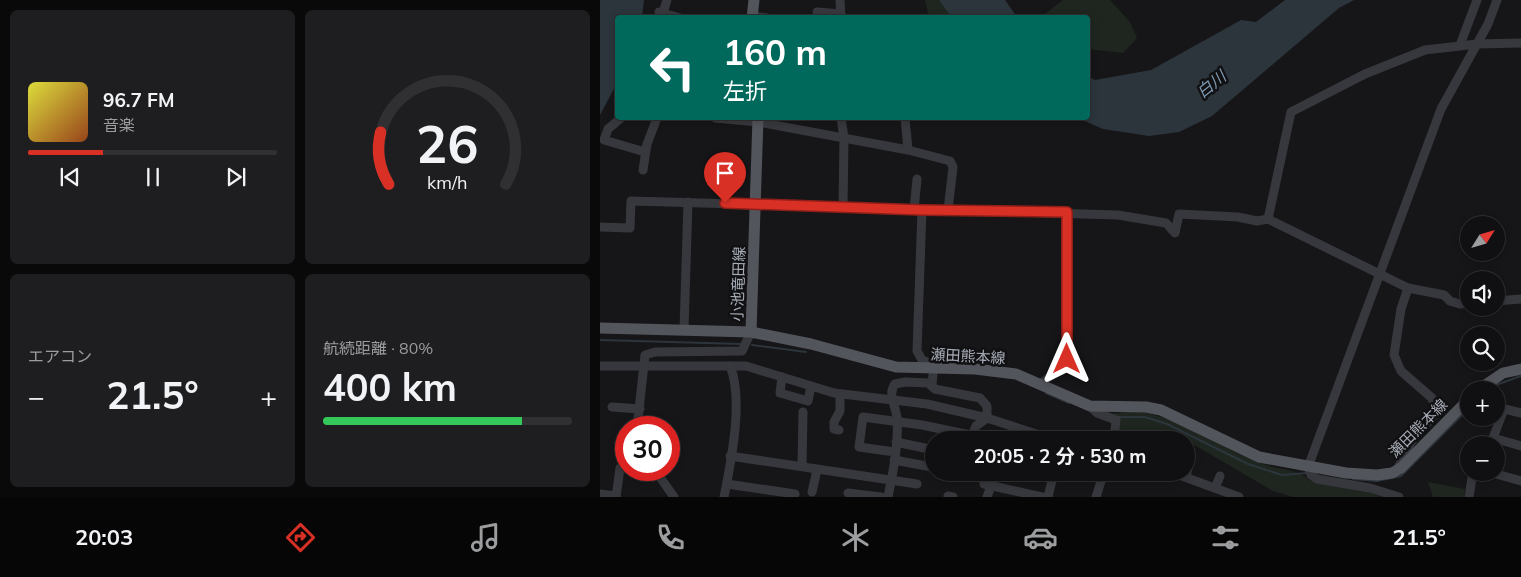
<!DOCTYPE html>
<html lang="ja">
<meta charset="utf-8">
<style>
body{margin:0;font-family:Mulish,"Noto Sans JP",sans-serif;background:#1e1e20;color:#f1f3f6;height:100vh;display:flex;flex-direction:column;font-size:19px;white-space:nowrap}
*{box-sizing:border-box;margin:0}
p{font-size:16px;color:#9c9d9f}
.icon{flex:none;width:28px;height:28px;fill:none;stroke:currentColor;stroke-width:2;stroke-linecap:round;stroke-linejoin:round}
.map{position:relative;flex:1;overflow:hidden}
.side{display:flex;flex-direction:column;gap:10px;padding:10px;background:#09090a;width:600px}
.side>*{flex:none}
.banner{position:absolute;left:15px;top:15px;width:475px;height:105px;border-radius:5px;box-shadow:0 2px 8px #0003,0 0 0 1px #303032;background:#00695c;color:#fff;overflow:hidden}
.needle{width:32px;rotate:53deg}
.tools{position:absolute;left:860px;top:216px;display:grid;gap:10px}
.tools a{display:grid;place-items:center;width:45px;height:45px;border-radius:50%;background:#101012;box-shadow:0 2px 8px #0003,0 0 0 1px #303032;font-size:25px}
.speed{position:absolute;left:15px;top:416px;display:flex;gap:10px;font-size:25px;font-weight:700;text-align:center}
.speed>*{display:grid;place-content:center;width:65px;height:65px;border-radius:50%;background:#101012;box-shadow:0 2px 8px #0003,0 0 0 1px #303032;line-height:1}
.speed .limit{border:8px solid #d22;background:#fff;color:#111}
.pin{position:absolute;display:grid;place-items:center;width:42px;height:42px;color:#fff;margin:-51px -21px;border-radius:50% 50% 50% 0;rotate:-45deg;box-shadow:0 0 5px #0007}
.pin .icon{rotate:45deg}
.me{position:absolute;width:55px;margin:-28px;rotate:0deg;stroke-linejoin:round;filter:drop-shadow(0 0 4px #0008)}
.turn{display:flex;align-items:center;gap:18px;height:105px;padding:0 25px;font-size:22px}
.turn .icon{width:65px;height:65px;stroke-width:2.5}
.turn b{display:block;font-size:35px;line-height:42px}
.big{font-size:38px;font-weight:700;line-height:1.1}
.side .widget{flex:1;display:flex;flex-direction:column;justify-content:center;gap:8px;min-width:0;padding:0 18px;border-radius:8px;background:#1e1e20}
.side .dial{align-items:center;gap:0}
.dial svg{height:130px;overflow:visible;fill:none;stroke:#303032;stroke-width:7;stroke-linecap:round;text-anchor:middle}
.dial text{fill:#f1f3f6;stroke:none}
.song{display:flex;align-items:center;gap:15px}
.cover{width:60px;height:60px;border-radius:8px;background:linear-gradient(135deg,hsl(60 70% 55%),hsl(20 70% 35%))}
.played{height:5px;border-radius:2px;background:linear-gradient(90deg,#d93025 30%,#303032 30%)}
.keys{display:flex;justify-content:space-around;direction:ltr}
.heat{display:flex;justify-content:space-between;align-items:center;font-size:28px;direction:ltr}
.charge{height:8px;border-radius:4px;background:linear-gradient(90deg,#34c759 80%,#303032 0)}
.side .tiles{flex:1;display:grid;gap:10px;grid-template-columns:repeat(2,1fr)}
.trip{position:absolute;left:325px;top:431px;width:270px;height:50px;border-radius:25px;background:#101012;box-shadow:0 2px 8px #0003,0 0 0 1px #303032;font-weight:700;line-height:50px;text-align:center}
.tab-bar{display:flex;height:80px;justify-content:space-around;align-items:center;background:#060607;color:#9c9d9f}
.tab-bar .icon{width:35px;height:35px}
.tab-bar .active{color:#d93025}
.tab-bar b{font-size:22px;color:#f1f3f6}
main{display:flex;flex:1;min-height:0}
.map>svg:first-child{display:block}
</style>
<main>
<section class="side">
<div class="tiles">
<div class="widget">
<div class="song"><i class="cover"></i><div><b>96.7 FM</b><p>音楽</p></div></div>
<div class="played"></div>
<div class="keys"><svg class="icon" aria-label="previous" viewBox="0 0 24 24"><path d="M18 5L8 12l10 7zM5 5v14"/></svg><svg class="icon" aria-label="pause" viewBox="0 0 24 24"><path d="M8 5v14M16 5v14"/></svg><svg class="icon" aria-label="next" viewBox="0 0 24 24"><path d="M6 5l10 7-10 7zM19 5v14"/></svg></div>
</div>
<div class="widget dial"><svg viewBox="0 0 100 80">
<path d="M14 69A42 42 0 1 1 86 69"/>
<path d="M14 69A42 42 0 0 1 9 37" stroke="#d93025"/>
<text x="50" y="56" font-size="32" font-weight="700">26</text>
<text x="50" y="72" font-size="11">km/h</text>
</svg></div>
<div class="widget"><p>エアコン</p>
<div class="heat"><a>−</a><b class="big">21.5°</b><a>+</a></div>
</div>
<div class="widget"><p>航続距離 · 80%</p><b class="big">400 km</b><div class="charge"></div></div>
</div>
</section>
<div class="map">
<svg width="921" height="497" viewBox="0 0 921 497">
<rect width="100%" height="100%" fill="#161618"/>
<g fill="#1e261f">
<path d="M325,0H339L351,17H329Z"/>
<path d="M463,0H510L530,22L537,38L523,53L488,49V18L441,17Z"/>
<path d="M534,411C580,416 622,450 666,465C680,470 698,469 709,480L765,490L782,497H693L673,491L586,440L568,439L546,433L520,430V421L508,414Z"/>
<path d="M828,482L865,489L864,497H833Z"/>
</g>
<g fill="#2c353c">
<path d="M0,0H44L42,17L18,18L17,83L0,115Z"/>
<path d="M339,0H405L417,17H351Z"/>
<path d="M685,0H754L739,8L612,116L579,132L549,136L503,129L478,118H488V77L495,80L551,70L641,20L656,22Z"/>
</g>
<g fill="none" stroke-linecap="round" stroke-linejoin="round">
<g stroke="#2c353c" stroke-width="2">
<path d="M0,340L141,344"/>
<path d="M152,345L206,352"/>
<path d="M893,386L921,376"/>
<path d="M446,393L469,403"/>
<path d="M516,417H545L567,424L648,464L682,475L707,473"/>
<path d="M753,479L777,481L801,476L869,408"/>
</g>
<g stroke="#37383d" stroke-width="9">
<path d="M240,0L241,18"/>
<path d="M59,12L80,18"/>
<path d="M217,12L241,14"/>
<path d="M63,13L67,0"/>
<path d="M152,16L167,18"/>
<path d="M860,45L877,0"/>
<path d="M21,118L8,129L4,140L45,152"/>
<path d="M115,118L158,122L308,150L350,161L353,167L348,210"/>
<path d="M241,118L244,138L243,206"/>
<path d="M305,118L308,150"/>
<path d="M43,170L47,144L57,118"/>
<path d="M314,210L317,179"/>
<path d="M322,210L317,351L322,360L334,365L332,384"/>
<path d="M668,219L691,112L765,74L825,50L877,44L921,43"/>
<path d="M0,227L30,228L31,201L518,215L566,223L575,233L579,214L638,217L657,221L668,219L808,288L844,295L850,301L860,304L869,303"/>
<path d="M896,301L921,299"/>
<path d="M84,330L88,202"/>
<path d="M0,366H146L234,393L327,404L387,418L455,440"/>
<path d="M182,377L180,393L208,401L211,386"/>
<path d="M439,385L465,365L467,359V212"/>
<path d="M490,406L497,413L516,420L514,440"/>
<path d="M12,407L40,409"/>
<path d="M896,407L921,413"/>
<path d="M37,428L45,355L55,352L142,351L151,332"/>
<path d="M239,430L234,429V422L240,411V394"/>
<path d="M893,438L921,446"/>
<path d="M296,442L334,450"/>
<path d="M886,445L893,438L904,409"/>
<path d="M295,452L259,447L263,417L322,425L375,436"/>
<path d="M130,456L317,484"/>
<path d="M294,460L332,467"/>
<path d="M202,465L203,412"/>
<path d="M55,470L74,497"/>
<path d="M383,472L384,484L442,497"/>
<path d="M571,472L639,497"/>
<path d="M796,472L811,442L834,415L835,407L832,398L801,371L794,355L801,309L808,288"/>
<path d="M889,472L921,481"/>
<path d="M586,477L589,463"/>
<path d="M127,484L195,494"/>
<path d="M615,488L620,476"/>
<path d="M212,492L217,470"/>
<path d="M248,493L281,497"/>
<path d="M0,494L16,496"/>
<path d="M348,496L353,497"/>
<path d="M16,497L20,468L26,462"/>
<path d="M124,497C131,462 144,399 130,366"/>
<path d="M288,497C293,472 299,444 297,418C296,406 287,395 295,384L305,382L328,383L335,389L380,398L387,406V418L376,426L373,433L384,440"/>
<path d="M387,497L391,486"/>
<path d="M448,497L454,472"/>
<path d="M496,497L501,481L508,472"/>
<path d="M799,497L770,488L717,479L711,475L708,467L841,109L888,24L897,0"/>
<path d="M869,497L873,472"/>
</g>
<g stroke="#53555c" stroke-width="11">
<path d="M152,18L154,0"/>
<path d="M0,328L151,332L211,344L296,367L375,369L416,374L490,406L546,407L561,410L659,457L746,473L777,475L792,473L801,468L869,399"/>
<path d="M151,332L158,118"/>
<path d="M878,390L903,373L921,369"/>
</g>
</g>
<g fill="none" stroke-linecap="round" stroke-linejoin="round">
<defs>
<path id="route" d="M125,203L322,210L467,212V359"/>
</defs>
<use href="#route" stroke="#8d1f18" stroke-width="12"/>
<use href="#route" stroke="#d93025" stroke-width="9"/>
</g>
<g text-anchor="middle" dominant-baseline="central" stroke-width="5" stroke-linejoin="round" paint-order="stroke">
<g font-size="15" fill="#a8adb8" stroke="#111113">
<text transform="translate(138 284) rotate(-88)">小池竜田線</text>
<text transform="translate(368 356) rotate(3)">瀬田熊本線</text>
<text transform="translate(818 428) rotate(-45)">瀬田熊本線</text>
</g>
<g font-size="16" font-style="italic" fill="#7f9bb3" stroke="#111113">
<text transform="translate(611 84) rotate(-39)">白川</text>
</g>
</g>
</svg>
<div class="tools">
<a><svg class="needle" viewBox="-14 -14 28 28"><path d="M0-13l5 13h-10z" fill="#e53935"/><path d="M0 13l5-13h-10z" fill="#9c9d9f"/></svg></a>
<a><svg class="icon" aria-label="sound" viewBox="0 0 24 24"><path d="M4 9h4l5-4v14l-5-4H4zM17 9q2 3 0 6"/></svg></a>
<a><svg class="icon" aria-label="search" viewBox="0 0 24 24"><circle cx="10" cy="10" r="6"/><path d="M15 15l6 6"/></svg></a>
<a>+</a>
<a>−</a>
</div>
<div class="speed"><div class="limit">30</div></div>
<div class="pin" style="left:125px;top:203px;background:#d93025"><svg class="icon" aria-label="arrive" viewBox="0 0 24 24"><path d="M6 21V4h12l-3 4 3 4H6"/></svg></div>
<svg class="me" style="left:467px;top:359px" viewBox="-20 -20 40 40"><path d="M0-17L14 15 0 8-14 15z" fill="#d93025" stroke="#fff" stroke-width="4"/></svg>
<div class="trip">20:05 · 2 分 · 530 m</div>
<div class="banner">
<div class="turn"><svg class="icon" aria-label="left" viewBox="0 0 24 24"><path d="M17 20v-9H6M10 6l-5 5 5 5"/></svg><div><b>160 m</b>左折</div></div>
</div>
</div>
</main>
<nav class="tab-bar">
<b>20:03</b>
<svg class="icon active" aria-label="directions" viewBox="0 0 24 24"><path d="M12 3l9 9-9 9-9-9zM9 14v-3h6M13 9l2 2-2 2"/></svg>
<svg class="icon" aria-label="music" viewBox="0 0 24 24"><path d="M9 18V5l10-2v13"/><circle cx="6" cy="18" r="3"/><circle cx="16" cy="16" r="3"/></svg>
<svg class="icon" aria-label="phone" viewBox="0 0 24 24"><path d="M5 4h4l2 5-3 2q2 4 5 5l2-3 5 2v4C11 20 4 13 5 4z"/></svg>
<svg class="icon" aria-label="climate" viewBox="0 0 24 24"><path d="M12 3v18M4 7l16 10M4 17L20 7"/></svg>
<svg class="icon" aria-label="car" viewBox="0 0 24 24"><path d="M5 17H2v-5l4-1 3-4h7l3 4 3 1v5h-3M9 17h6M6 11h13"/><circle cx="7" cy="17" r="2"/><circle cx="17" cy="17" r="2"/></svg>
<svg class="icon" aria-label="filters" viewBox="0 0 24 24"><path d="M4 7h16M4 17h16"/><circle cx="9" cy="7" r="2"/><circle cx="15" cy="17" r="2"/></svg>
<b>21.5°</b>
</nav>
